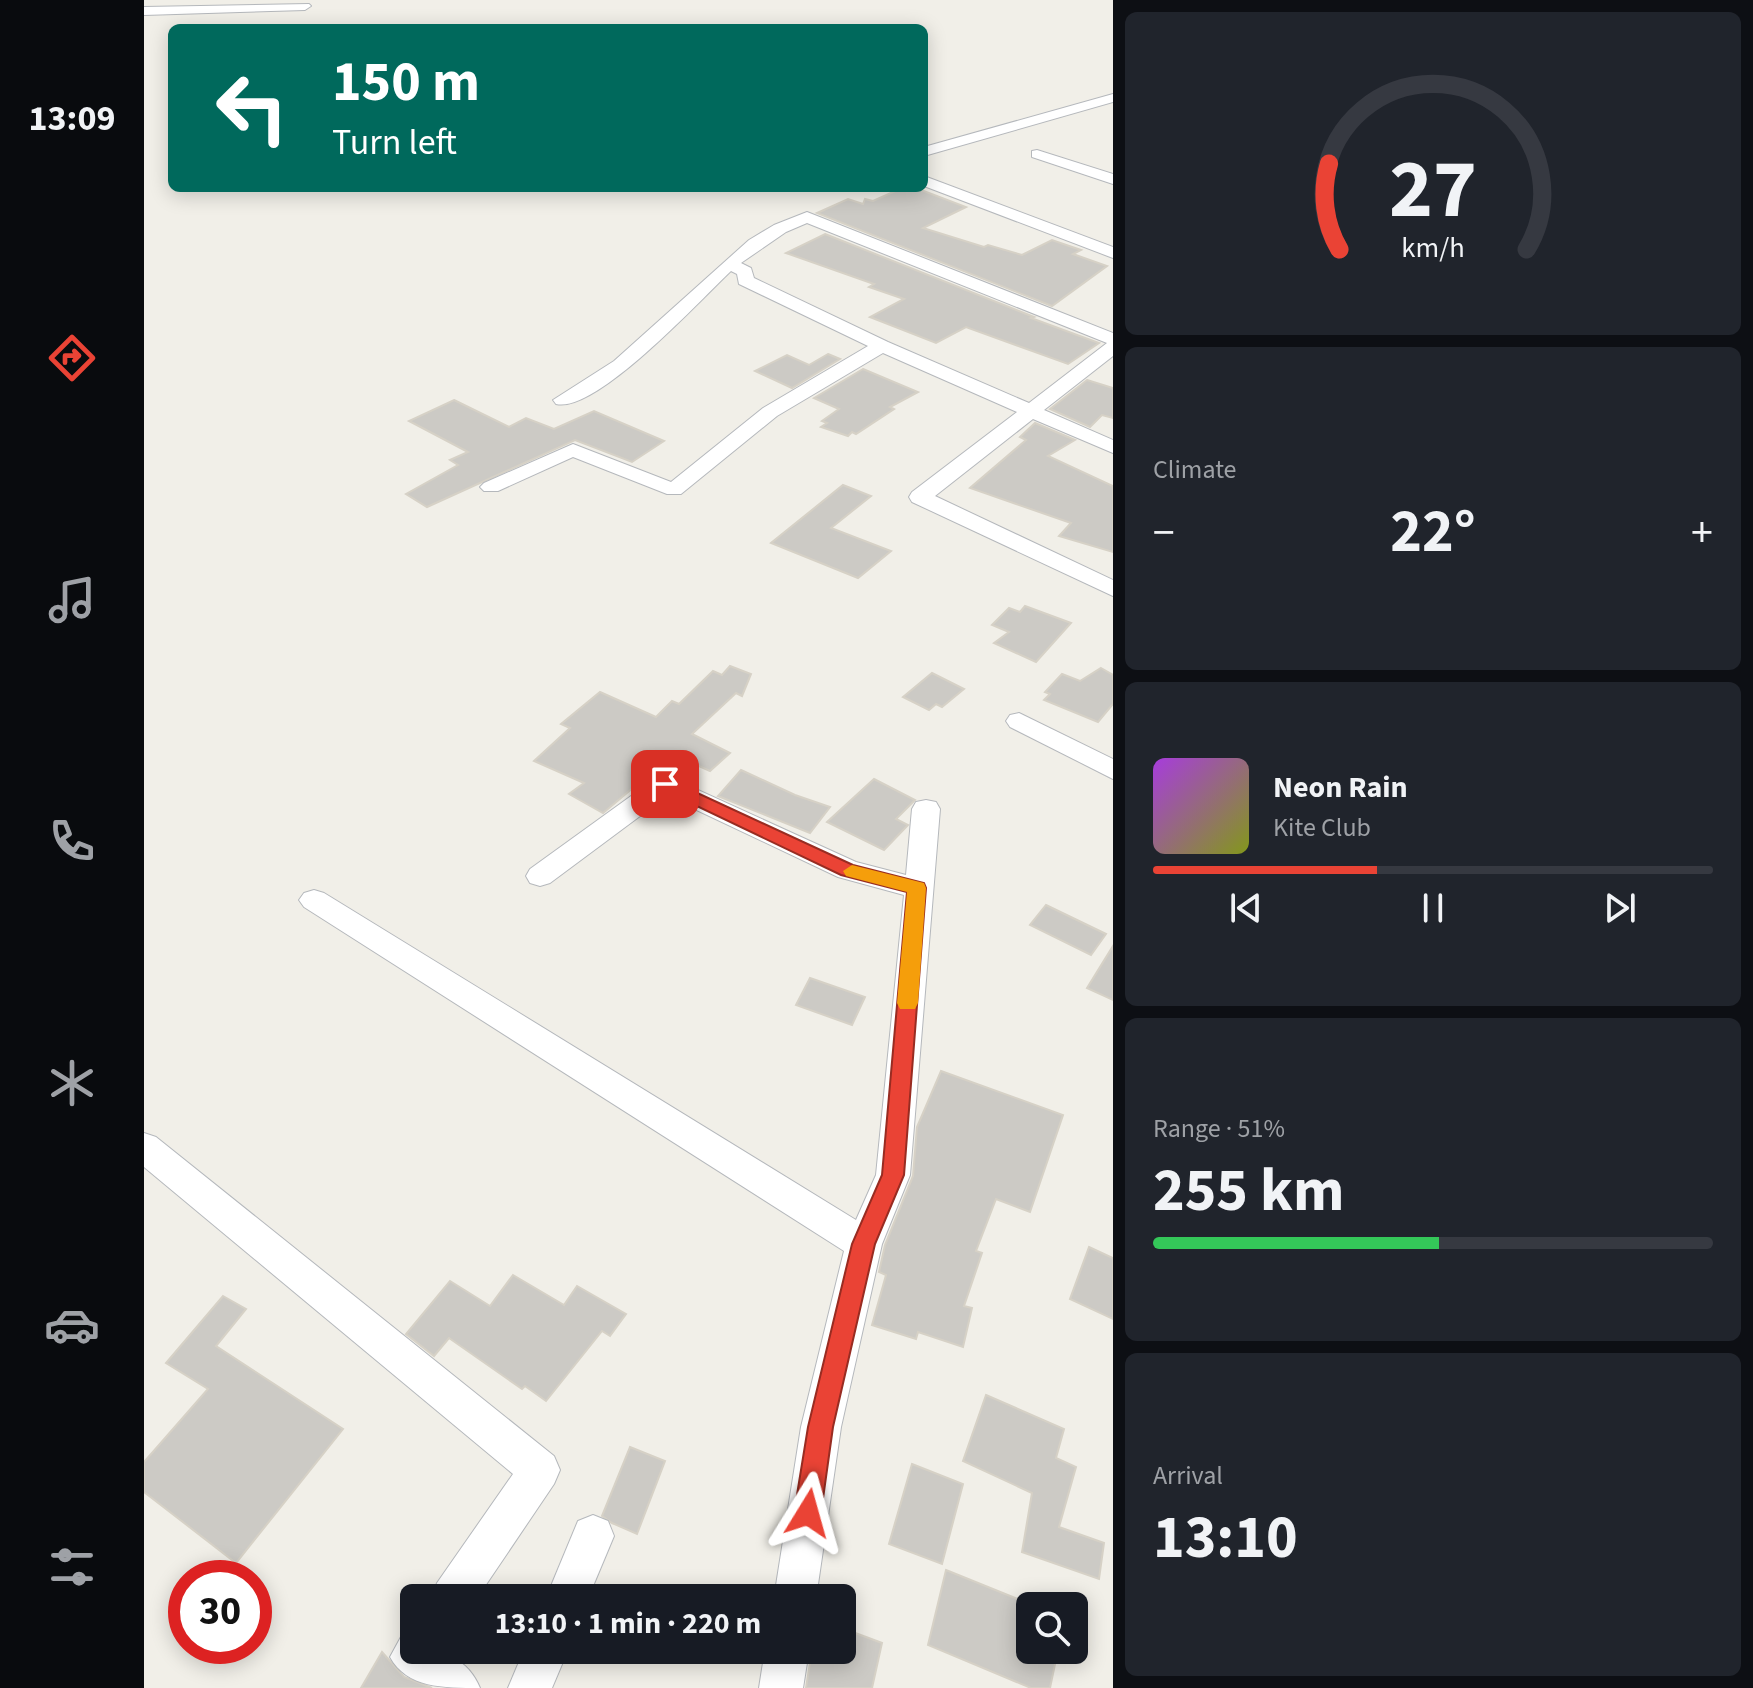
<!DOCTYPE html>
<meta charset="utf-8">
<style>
body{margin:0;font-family:"Source Sans 3",sans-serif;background:#20242c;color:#f1f3f6;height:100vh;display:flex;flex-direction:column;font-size:30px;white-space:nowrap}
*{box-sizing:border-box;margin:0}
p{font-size:26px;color:#9ea1a6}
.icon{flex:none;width:44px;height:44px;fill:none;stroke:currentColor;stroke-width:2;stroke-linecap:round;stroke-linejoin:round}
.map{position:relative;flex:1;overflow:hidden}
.sheet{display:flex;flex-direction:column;gap:12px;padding:12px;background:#0d0f14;width:640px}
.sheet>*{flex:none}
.top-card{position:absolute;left:24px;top:24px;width:760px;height:168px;border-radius:12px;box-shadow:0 4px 20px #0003;background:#00695c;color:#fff;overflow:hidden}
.tools{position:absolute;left:872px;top:1592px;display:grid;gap:16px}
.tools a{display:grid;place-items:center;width:72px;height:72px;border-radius:12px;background:#171b24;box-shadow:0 4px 20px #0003;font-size:40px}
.speed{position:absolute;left:24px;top:1560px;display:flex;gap:16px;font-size:40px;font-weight:700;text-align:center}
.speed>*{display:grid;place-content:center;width:104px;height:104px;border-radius:50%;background:#171b24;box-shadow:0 4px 20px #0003;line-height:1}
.speed .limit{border:12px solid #d22;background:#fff;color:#111}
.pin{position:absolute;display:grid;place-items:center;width:68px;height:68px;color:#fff;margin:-34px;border-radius:16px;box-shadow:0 4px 12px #0006}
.me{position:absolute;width:88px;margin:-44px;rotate:8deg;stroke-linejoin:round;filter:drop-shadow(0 0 6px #0008)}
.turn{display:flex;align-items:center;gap:28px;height:168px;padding:0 32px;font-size:36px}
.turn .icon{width:104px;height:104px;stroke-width:2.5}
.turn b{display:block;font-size:56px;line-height:68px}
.big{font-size:60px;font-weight:700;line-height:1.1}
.sheet .card{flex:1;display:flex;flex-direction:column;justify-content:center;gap:12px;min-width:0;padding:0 28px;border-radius:12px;background:#20242c}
.sheet .dial{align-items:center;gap:0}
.dial svg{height:208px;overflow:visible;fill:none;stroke:#363941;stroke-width:7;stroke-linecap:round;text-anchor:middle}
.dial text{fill:#f1f3f6;stroke:none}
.song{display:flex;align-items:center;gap:24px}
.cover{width:96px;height:96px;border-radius:12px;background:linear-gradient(135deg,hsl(280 70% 55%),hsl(70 70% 35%))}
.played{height:8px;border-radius:4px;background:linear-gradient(90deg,#ea4335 40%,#363941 40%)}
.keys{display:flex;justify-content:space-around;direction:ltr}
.heat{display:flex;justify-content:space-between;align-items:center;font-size:44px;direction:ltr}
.charge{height:12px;border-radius:6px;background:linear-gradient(90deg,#34c759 51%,#363941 0)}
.trip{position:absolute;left:256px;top:1584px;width:456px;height:80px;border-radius:12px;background:#171b24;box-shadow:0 4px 20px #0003;font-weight:700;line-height:80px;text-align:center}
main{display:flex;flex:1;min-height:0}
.menu{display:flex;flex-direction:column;width:144px;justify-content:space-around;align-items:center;background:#090b0e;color:#9ea1a6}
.menu .icon{width:56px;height:56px}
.menu .on{color:#ea4335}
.menu b{font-size:36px;color:#f1f3f6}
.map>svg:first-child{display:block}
</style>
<main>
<nav class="menu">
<b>13:09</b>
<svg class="icon on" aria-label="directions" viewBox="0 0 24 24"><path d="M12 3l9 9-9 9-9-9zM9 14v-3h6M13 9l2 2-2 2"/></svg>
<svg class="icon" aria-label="music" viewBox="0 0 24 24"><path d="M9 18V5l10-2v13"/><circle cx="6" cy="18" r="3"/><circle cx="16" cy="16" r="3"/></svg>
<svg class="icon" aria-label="phone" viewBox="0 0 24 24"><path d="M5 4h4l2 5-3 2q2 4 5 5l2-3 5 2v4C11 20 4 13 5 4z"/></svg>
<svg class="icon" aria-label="climate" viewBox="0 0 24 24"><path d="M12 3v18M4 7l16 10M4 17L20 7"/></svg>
<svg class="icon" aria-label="car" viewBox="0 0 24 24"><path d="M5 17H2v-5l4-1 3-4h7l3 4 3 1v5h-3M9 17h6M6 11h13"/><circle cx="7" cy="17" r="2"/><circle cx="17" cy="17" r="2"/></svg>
<svg class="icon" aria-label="filters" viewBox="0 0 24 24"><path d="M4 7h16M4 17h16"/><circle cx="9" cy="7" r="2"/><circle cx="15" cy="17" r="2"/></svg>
</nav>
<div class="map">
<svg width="969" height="1688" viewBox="0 0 969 1688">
<rect width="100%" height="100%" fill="#f1efe8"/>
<g fill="#cccac5" stroke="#d6d1c6" stroke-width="2">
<path d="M758,188H772L822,207L779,228L840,247L844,245L878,255L908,240L937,250L929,254L963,266L908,306L673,213L704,199L719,204L721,199L729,201Z"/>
<path d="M681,234L890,317L887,318L955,343L924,364L822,327L792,343L726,317L760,299L725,287L730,284L642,253Z"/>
<path d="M684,354L696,359L648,388L611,371L643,355L665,365Z"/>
<path d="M719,369L774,392L746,407L750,409L712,434L708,432L704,436L677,427L683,423L678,421L695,409L670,398Z"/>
<path d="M943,380L969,388V418L958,415L946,427L906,409Z"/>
<path d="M310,400L365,427L382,418L410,429L450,411L520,441L488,462L431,440L283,507L262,494L314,465L306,460L324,452L265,421Z"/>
<path d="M891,423L931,440L904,456L969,486V552L915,536L927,523L826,488L882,440L876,437Z"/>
<path d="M699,485L727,496L687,528L747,551L714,578L627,543Z"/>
<path d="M881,606L927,623L892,662L850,643L865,632L848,625L865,608L876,612Z"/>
<path d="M586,666L607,674L598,696L592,693L548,734L586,753L566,771L539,759L524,773L502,777L459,813L425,794L440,783L390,761L426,728L417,724L456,692L512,717L528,701L535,704L569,671L578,675Z"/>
<path d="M957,668L969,675V704L954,722L900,700L906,694L901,692L918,674L936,681Z"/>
<path d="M788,673L820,689L798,707L792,704L785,710L759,697Z"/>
<path d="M597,770L651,795L686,807L666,833L574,796Z"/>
<path d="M730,779L771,800L752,819L764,825L740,850L683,822Z"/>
<path d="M902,905L962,934L947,955L886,925Z"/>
<path d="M969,946V1000L943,988Z"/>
<path d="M666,978L721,997L708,1025L652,1005Z"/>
<path d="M797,1071L919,1115L886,1212L852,1199L832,1251L838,1253L820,1306L828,1308L819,1347L774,1332L772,1339L728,1325L742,1275L735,1272L741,1245L769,1176L773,1127Z"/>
<path d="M945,1247L969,1258V1319L926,1299Z"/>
<path d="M369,1275L420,1305L433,1286L482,1314L466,1336L458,1331L402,1401L381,1386L378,1389L305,1338L290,1356L262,1334L306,1281L346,1306Z"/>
<path d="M79,1296L102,1309L72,1346L199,1429L92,1563L0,1492V1462L64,1389L22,1363Z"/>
<path d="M842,1395L920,1429L912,1458L932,1467L915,1527L960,1543L955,1579L878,1552L888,1493L819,1461Z"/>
<path d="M486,1447L521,1461L493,1534L468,1523L458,1516Z"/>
<path d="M768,1464L819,1484L798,1564L745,1544Z"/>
<path d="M802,1570L886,1604V1650H914L906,1688H887L784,1645Z"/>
<path d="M698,1628L738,1643L728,1688H662L668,1650H698Z"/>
<path d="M238,1652L260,1677L288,1688H217Z"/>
</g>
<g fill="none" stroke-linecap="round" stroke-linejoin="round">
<defs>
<g id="minor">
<path d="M165,4L167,6L161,10L0,15V7Z"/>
<path d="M969,94V102L780,156V147Z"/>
<path d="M893,150L969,174V184L888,157V151Z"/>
<path d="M780,176L969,247V258L780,186Z"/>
<path d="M663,212L969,333V356L900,410L969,440V453L889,419L791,496L969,580V596L768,502L765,497L768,492L873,412L739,353L633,416L537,494H523L429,457L354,491H340L336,487L340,483L429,444L527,482L619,408L724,346L595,284L593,274L587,271C557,299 452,414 412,404L409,400L470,361L605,240L630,225ZM663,223L963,343L885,403L744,342L610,278L607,268L597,263L642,232Z"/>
<path d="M875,713L969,759V779L866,727L862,721L866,715Z"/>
<path d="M521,775L712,862L762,875L768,809L772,802L782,800L792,802L796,809L766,1175L738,1244L697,1427L672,1598H630L657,1427L700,1251L160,907L155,900L160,893L170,890L180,893L712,1220L732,1175L760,895L694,877L523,796L406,883L396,886L386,883L382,876L386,869L512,778Z"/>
<path d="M0,1133L12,1137L410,1456L416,1470L410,1484L333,1598H287L293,1583L369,1474L0,1167Z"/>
<path d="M449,1515L464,1521L470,1536L444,1598H402L434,1521Z"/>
<path d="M270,1629V1650C300,1650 324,1659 336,1688C299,1688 263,1688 246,1657L258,1635Z"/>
<path d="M380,1650H424L408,1688H364Z"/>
<path d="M621,1650H665L659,1688H615Z"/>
</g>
</defs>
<use href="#minor" stroke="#b5b8bc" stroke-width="2"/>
<use href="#minor" fill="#fff" fill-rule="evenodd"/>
</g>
<path fill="#ea4335" stroke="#982c22" stroke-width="2" d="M521,778L709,865L780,883L782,888L760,1175L731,1244L689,1427L677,1513L673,1522L664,1526L654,1522L650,1513L664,1427L708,1244L738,1175L763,892L697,875L515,788L512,784L515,780Z"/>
<path fill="#f59e0b" d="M708,865L780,883L782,888L774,1003L771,1009H756L753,1003L763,892L702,876L699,871Z"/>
</svg>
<div class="tools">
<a><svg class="icon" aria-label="search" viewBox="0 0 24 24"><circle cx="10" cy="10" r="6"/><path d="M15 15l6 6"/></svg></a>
</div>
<div class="speed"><div class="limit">30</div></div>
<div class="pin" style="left:521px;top:784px;background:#d93025"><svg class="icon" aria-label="arrive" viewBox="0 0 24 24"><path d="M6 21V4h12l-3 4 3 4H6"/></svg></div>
<svg class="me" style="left:664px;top:1513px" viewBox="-20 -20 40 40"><path d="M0-17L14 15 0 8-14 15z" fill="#ea4335" stroke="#fff" stroke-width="4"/></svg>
<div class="trip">13:10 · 1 min · 220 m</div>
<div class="top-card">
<div class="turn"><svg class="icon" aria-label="left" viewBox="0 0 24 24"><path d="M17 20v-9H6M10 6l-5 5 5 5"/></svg><div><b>150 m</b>Turn left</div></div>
</div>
</div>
<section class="sheet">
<div class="card dial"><svg viewBox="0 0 100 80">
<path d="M14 69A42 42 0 1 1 86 69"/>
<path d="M14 69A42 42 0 0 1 10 36" stroke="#ea4335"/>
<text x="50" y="56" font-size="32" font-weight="700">27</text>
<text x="50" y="72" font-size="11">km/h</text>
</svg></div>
<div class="card"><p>Climate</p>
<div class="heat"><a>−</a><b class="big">22°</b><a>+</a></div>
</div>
<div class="card">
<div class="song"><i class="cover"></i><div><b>Neon Rain</b><p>Kite Club</p></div></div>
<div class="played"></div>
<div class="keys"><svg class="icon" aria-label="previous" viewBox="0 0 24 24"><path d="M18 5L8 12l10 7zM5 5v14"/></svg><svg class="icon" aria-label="pause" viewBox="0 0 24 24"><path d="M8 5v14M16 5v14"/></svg><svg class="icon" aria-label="next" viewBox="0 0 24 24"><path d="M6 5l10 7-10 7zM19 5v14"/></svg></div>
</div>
<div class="card"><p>Range · 51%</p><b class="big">255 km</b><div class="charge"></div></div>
<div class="card"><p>Arrival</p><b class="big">13:10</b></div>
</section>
</main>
